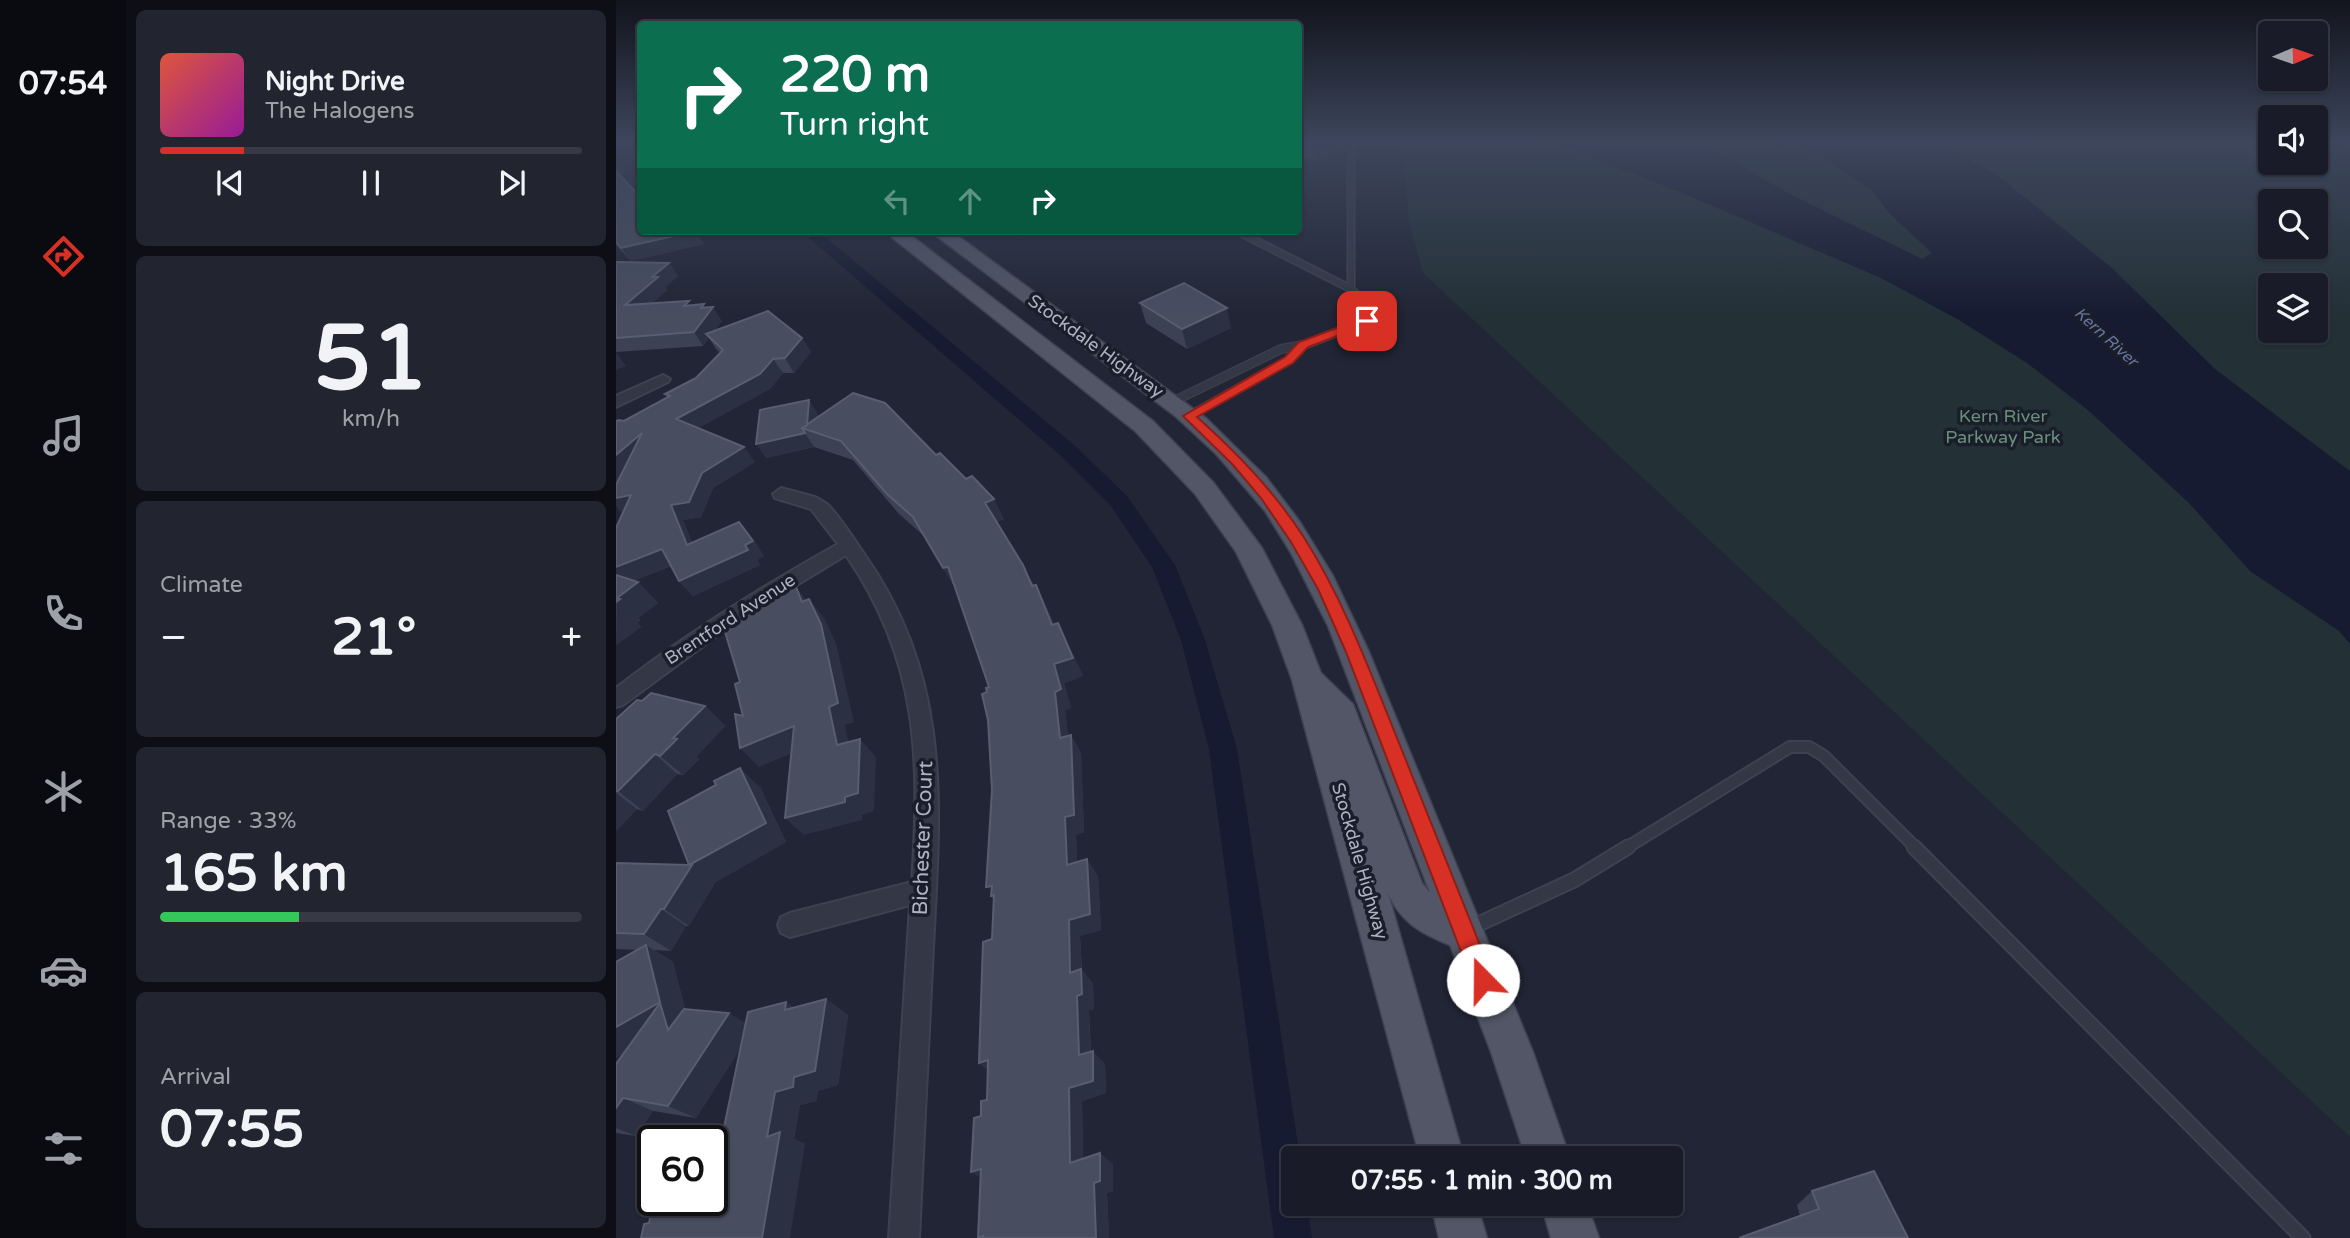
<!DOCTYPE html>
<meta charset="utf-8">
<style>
body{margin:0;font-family:"Varela Round",sans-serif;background:#222530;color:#f1f3f6;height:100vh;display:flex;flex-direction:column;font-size:26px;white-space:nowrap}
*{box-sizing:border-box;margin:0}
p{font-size:23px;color:#9fa1a8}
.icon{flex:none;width:38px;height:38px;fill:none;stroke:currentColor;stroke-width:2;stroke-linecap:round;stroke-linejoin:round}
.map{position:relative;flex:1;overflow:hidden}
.drawer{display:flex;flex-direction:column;gap:10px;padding:10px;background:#0e0f16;width:490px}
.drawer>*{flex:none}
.top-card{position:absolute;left:21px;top:21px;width:665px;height:214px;border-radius:7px;box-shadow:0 2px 5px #0004,0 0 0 2px #373a45;background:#0b6e4f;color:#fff;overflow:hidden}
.needle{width:46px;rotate:88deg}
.tools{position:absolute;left:1642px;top:21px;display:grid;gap:14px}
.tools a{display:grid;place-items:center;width:70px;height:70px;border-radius:7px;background:#191c28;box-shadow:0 2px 5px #0004,0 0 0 2px #373a45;font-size:35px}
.speed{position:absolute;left:21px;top:1125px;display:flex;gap:14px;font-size:35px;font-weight:700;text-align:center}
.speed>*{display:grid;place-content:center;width:91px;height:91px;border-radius:50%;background:#191c28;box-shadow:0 2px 5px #0004,0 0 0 2px #373a45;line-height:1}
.speed .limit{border:4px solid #111;border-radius:10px;background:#fff;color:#111}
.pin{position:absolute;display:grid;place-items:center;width:60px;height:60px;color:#fff;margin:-30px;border-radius:14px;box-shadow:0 4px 10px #0006}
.me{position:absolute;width:77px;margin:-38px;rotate:338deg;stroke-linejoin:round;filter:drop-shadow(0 0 5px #0008)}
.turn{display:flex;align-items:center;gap:24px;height:147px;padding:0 28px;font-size:32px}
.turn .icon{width:91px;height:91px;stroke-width:2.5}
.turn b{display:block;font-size:49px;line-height:60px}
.lanes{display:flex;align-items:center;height:66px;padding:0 28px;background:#0003;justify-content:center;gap:35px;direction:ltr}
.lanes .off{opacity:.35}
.big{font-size:52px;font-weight:800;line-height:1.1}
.drawer .widget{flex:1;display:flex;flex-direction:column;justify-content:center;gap:10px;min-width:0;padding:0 24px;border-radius:10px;background:#222530}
.drawer .dial{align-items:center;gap:0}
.dial b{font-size:91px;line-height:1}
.song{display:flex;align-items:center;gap:21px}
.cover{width:84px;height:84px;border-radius:10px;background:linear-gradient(135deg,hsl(10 70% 55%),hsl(300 70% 35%))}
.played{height:7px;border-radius:4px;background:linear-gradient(90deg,#d93025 20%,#373a45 20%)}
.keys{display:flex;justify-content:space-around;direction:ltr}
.heat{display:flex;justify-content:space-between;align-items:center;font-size:38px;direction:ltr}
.charge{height:10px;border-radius:5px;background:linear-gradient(90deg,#34c759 33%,#373a45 0)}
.trip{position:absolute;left:665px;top:1146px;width:402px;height:70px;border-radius:7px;background:#191c28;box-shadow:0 2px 5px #0004,0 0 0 2px #373a45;font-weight:800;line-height:70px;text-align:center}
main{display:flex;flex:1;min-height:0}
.dock{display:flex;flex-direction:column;width:126px;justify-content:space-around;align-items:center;background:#0a0b10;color:#9fa1a8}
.dock .icon{width:49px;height:49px}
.dock .selected{color:#d93025}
.dock b{font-size:32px;color:#f1f3f6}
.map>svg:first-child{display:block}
</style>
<main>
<nav class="dock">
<b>07:54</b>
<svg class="icon selected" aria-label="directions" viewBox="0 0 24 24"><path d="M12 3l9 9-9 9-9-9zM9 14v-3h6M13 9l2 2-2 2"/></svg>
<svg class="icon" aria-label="music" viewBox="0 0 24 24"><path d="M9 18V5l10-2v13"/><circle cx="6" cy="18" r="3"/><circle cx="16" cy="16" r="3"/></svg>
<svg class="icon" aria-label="phone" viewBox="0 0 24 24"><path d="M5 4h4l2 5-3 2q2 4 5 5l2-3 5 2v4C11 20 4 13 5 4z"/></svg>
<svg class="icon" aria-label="climate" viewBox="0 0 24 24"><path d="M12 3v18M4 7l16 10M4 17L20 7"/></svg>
<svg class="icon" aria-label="car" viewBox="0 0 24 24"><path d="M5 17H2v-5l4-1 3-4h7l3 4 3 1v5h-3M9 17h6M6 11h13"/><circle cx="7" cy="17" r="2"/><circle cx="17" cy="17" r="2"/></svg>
<svg class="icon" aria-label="filters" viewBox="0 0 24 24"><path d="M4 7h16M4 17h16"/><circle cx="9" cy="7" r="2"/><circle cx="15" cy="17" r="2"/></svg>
</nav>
<section class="drawer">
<div class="widget">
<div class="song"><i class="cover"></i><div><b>Night Drive</b><p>The Halogens</p></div></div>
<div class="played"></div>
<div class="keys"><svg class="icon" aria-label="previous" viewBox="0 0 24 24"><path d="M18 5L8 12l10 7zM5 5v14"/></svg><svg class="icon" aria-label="pause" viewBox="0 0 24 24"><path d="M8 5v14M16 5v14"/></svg><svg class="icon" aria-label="next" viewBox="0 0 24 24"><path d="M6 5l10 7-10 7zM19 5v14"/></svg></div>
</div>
<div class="widget dial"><b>51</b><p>km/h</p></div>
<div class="widget"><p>Climate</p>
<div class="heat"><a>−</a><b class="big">21°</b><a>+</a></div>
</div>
<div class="widget"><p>Range · 33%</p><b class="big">165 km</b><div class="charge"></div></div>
<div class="widget"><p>Arrival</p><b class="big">07:55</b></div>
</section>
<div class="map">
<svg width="1734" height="1238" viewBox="0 0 1734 1238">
<rect width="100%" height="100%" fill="#212535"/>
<path fill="#233036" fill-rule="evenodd" d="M786,142H1654V163H1699V142H1716L1734,152V1137L807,273L793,222ZM1654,201H1699V247H1654ZM1654,285H1699V331H1654Z"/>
<path fill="#161b31" d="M936,142H1079L1112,158L1172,193L1306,259L1316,253L1273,213L1257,191L1208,158L1177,142H1321L1381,175L1496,268L1599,369L1734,471V644L1723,631L1634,571L1573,503L1473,411L1411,363L1343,320L1265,278L1071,195Z"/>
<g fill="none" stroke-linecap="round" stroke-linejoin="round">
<path fill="#161b31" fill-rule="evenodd" d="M185,231H202L458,445L511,496L559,565L589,640L621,749L684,1158H677V1204H691L696,1238H658L593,749L565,640L536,567L495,506L444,455Z"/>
<defs>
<g id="service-far3">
<path d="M735,142V289"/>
<path d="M621,231L735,289L764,316L756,319"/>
</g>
<g id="service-far2">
<path d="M556,402L665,349L688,345L760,317"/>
<path d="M573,416L673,360L687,345"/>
</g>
<path id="service-far1" d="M1010,848L1174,747H1193L1208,756L1300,848"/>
<g id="service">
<path d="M1298,847L1687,1238"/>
<path d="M854,928L958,880L1012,847"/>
</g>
<g id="minor">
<path d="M47,375L54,379L52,382L0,407V396Z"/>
<path d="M165,488L199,497L211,504C225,518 235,535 246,551C341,684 323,815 316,968C312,1058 307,1148 303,1238H273L294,905L174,937L165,933L162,925L165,917L174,913L296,882C304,759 303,661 230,555L120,622L7,705L0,707V688C70,634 145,587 222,544L195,509L159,498L157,494Z"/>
</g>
<g id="primary">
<path d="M268,231H289L537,421L597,482L646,548L686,625L705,673L737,704L806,883L814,893L712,626L675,553L649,511L600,454L559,416L314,231H335L590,418L650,477L684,522L717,576L753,652L917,1052L954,1158H910L875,1052L834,945C806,934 784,922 772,893L848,1158H804L676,680L656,625L620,552L579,494L519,431Z"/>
<path d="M815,1204H861L871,1238H823Z"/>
<path d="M925,1204H971L983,1238H935Z"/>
</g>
</defs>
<use href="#service-far3" stroke="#3e414f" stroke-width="9"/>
<use href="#service-far2" stroke="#3e414f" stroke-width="10"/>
<use href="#service-far1" stroke="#3e414f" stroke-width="14"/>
<use href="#service" stroke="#3e414f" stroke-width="17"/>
<use href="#minor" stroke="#3e414f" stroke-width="4"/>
<use href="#primary" stroke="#3e414f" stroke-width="3"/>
<use href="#service-far3" stroke="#343846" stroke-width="6"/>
<use href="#service-far2" stroke="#343846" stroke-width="8"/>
<use href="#service-far1" stroke="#343846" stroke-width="10"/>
<use href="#service" stroke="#343846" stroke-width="13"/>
<use href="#minor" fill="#343846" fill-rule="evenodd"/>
<use href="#primary" fill="#525666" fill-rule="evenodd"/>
</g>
<g fill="#3c4154">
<path d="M682,142H725L724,152L700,162L682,155Z"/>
<path d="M0,160L9,173L3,175L24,231L88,244L15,261L0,245Z"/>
<path d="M391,231H419L402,238Z"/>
<path d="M0,263H53L62,276L49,287L51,290L36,303L75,305L88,304L90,308L106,321L98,331L186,338L195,352L178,373H167L154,389L82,428L139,462L97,488L85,517L67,520L76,543L135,537L148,556L141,560L144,565L77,596L63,581L55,566L17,581L22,582L42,603L22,618L24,620L21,623L25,627L0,645V528L7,514L4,478L0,481L8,421L52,398L49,394L80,378L104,353L100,349L93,338L87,346L0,352Z"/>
<path d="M524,303L615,328L571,349L530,323Z"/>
<path d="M202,414V417L320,455L388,519L381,522L429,604L438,624L451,642L467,676L448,683L455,708L449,710L452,736L455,735L465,753L468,832L460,835L461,862L482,876L485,930L464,936L466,970L477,984L478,1009L473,1010L475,1052L489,1064L490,1093L466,1101L467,1158L497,1164V1191L491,1193L493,1238H362L364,1177L355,1172L365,1116L371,1100L372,1070L363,1063L376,939L377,899L375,896L376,790L371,692L373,687L339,588L308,536L283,514L237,460L198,447L150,458Z"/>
<path d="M89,706L109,726L80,757L83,759L67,775L61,774L27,811L21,809L0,831V719Z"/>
<path d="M144,787L170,842L98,883H99L73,926H70L55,951L38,950L57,962L69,1009L130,1023L179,1008L210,999L232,1015L222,1085L202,1091L200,1101L184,1105L178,1139L189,1144L33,1223L106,1137L124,1049L80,1118L37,1111L20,1136L0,1133V1064L7,1054L0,1058L22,950L0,949V863L73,865Z"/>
<path d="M1196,1191L1292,1238L1184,1216L1181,1205Z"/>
</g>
<g fill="#2c3043">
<path d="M702,142H725L724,152L700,162L698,144Z"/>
<path d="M0,161H1L9,173L1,175Z"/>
<path d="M80,231L88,244L15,261L5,248Z"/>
<path d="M400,231H419L402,238Z"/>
<path d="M53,263L62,276L49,287L51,290L19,319L9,305L36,277Z"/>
<path d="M88,304L93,312L97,307L106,321L94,337L90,334L93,338L87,346L78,332L85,308Z"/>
<path d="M611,308L615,328L571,349L566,329Z"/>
<path d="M186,338L195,352L178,373L169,358Z"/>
<path d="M0,352L10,366L0,370Z"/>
<path d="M157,359L167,373L154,389L72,434L60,419Z"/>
<path d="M193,400L202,414L200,433L191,430Z"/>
<path d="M26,433L38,448L0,481V455Z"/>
<path d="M189,433L198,447L150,458L140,444Z"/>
<path d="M128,447L139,462L97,488L85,517L67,520L84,560L71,545L55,505L86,473Z"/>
<path d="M15,495L6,514L0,506V498Z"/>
<path d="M378,499L388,519L379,523L369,503Z"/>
<path d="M123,522L148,556L141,560L144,565L77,596L63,581L129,545Z"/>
<path d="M46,549L59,564L9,584L0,575V567Z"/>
<path d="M332,567L339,588L327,568Z"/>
<path d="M22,582L42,603L22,618L24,620L21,623L25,627L0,645L1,598Z"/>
<path d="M420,585L429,604L446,644L436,625Z"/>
<path d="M180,587L195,606L186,602Z"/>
<path d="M193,599L208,618L220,643L238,722L229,725L237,764L221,745Z"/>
<path d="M442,623L467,676L448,683L455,708L449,710L454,756L444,738L439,692L438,664Z"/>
<path d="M89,706L109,726L80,757L83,759L67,775L44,756L57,738Z"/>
<path d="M178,726L196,745L143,767L124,748Z"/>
<path d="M455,735L465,753L468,832L460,835L462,881L451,865L449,817Z"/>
<path d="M244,739L260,757L258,811L246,815V820L188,835L169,818L229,797Z"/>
<path d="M39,754L61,774L27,811L2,791Z"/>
<path d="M124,768L144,787L170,842L98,883H99L73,926L48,909L73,865Z"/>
<path d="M0,793L21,809L0,831Z"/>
<path d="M471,859L482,876L485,930L464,936L466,970L477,984L478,1009L473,1010L475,1068L463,1055L454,973L453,920Z"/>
<path d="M45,909L70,926L55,951L28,934Z"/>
<path d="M30,945L57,962L79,1045L51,1028L0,1058V1027Z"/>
<path d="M210,999L232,1015L222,1085L202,1091L200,1101L184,1105L178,1139L189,1144L174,1238H146L151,1137L159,1092L178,1077Z"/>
<path d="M170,1002L193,1017L169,1010Z"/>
<path d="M113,1013L138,1028L80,1118L52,1106Z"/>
<path d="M477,1051L489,1064L490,1093L466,1101L467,1173L454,1163L453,1088Z"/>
<path d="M372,1060L379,1075L363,1063Z"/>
<path d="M7,1098L37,1111L20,1136L0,1128V1108Z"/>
<path d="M484,1153L497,1164V1191L491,1193L493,1238H480L478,1183Z"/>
<path d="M365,1169L373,1182L355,1172Z"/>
</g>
<g fill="#484d60" stroke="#585d6f" stroke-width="2">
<path d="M0,171L24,197V231H80L5,248L0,242Z"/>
<path d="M1,262L53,263L36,277H42L9,305L73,301L68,306L88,304L85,308L97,307L78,332L0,338V263Z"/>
<path d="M568,283L611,308L566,329L524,303Z"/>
<path d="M152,311L186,338L169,358L157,359L144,374L60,419L128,447L86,473L73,502L55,505L71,545L123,522L137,541L129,545L132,550L63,581L46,549L0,567V528L15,495L0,498V485L26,433L0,455V421L3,420L8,421L54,396L49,394L80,378L107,350L90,334Z"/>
<path d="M237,393L269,403L320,455L324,453L350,479L356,476L378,499L369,503L407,565L416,586L420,585L436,625L442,623L457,658L438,664L445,689L439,692L444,738L455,735L458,815L449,817L451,865L471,859L474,914L453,920L454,973L465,969L466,994L461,996L463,1055L477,1051V1081L453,1088L454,1163L484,1153V1181L478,1183L480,1238H367V1236L362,1238L365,1169L355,1172L358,1118L365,1116V1101L371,1100L372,1060L363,1063L367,942L376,939L378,895L375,896L376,886L370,887L376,790L372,720L366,694L371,692L370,688L373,687L332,567L327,568L297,517L271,494L225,441L186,428Z"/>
<path d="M193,400L191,425L186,428L189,433L140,444L144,410Z"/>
<path d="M0,575L22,582L1,598L4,599L0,602Z"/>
<path d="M180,587L186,602L193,599L205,624L222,703L213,707L221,745L244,739L242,793L229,797V802L169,818L178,726L124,748L119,714L127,716L119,684L124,682L107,625L125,617L123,609Z"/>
<path d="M35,693L89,706L57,738L61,739L44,756L39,754L2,791H0V719L21,700L26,701Z"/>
<path d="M124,768L150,823L73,865H76L48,909H45L28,934L0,933V863L73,865L52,811L100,785L98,781Z"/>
<path d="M30,945L44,1002L0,1027V962Z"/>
<path d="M210,999L199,1071L178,1077L177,1087L159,1092L151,1137L164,1132L146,1238H25L28,1224L33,1223L38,1200H96V1141H92L106,1137L132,1012L170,1002L169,1010Z"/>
<path d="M44,1003L52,1030L68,1009L113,1013L52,1106L7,1098L0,1108V1064Z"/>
<path d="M1258,1171L1292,1238H1123L1203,1209L1196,1191Z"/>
</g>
<linearGradient id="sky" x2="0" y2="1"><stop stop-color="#12141d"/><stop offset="0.45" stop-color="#3d465c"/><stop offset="1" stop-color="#3d465c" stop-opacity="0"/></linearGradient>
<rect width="1734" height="316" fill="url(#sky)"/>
<path fill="#d93025" stroke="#8d1f18" stroke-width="2" d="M751,317L756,321L755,323L692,347L677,363L581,417C621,453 657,490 687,536C726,597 752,666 779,733C812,815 845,897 878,980L875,987L867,990L860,987L856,980L730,652L702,589L675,542L645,498L617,465L567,416L669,357L683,342Z"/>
<g text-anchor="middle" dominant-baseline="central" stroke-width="7" stroke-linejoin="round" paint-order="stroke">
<g font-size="16" font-style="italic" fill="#6a759f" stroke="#1a1d2a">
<text transform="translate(1490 337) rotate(42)">Kern River</text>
</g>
<g font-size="18" fill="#afb2c2" stroke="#1a1d2a">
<text transform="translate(480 346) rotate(36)">Stockdale Highway</text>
<text transform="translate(114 619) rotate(-33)">Brentford Avenue</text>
<text transform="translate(744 861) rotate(74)">Stockdale Highway</text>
</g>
<g font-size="18" fill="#68917a" stroke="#1a1d2a">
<text x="1387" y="416">Kern River<tspan x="1387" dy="21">Parkway Park</tspan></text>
</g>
<g font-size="21" fill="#afb2c2" stroke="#1a1d2a">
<text transform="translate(307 838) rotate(-88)">Bichester Court</text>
</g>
</g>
</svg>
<div class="tools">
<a><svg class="needle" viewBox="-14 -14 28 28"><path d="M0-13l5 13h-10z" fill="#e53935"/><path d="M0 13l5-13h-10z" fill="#9fa1a8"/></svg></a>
<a><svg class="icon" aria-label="sound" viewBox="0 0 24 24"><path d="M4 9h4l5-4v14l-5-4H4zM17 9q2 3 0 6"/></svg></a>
<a><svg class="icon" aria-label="search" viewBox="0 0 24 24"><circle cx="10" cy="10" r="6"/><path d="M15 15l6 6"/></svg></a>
<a><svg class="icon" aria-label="layers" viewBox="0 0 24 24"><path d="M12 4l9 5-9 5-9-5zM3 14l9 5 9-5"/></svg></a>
</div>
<div class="speed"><div class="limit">60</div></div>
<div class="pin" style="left:751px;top:321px;background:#d93025"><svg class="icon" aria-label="arrive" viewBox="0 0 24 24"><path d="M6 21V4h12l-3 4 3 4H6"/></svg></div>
<svg class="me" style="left:867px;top:980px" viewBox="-20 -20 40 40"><circle r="19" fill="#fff"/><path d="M0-13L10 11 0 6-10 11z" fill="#d93025"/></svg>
<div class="trip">07:55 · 1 min · 300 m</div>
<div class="top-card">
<div class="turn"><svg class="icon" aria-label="right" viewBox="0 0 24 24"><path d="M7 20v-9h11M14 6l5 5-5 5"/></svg><div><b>220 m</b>Turn right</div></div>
<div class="lanes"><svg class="icon off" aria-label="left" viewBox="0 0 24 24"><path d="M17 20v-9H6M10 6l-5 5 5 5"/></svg><svg class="icon off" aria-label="ahead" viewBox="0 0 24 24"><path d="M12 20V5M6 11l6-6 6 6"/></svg><svg class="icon" aria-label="right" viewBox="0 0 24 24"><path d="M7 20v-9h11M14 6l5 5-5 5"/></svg></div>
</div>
</div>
</main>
